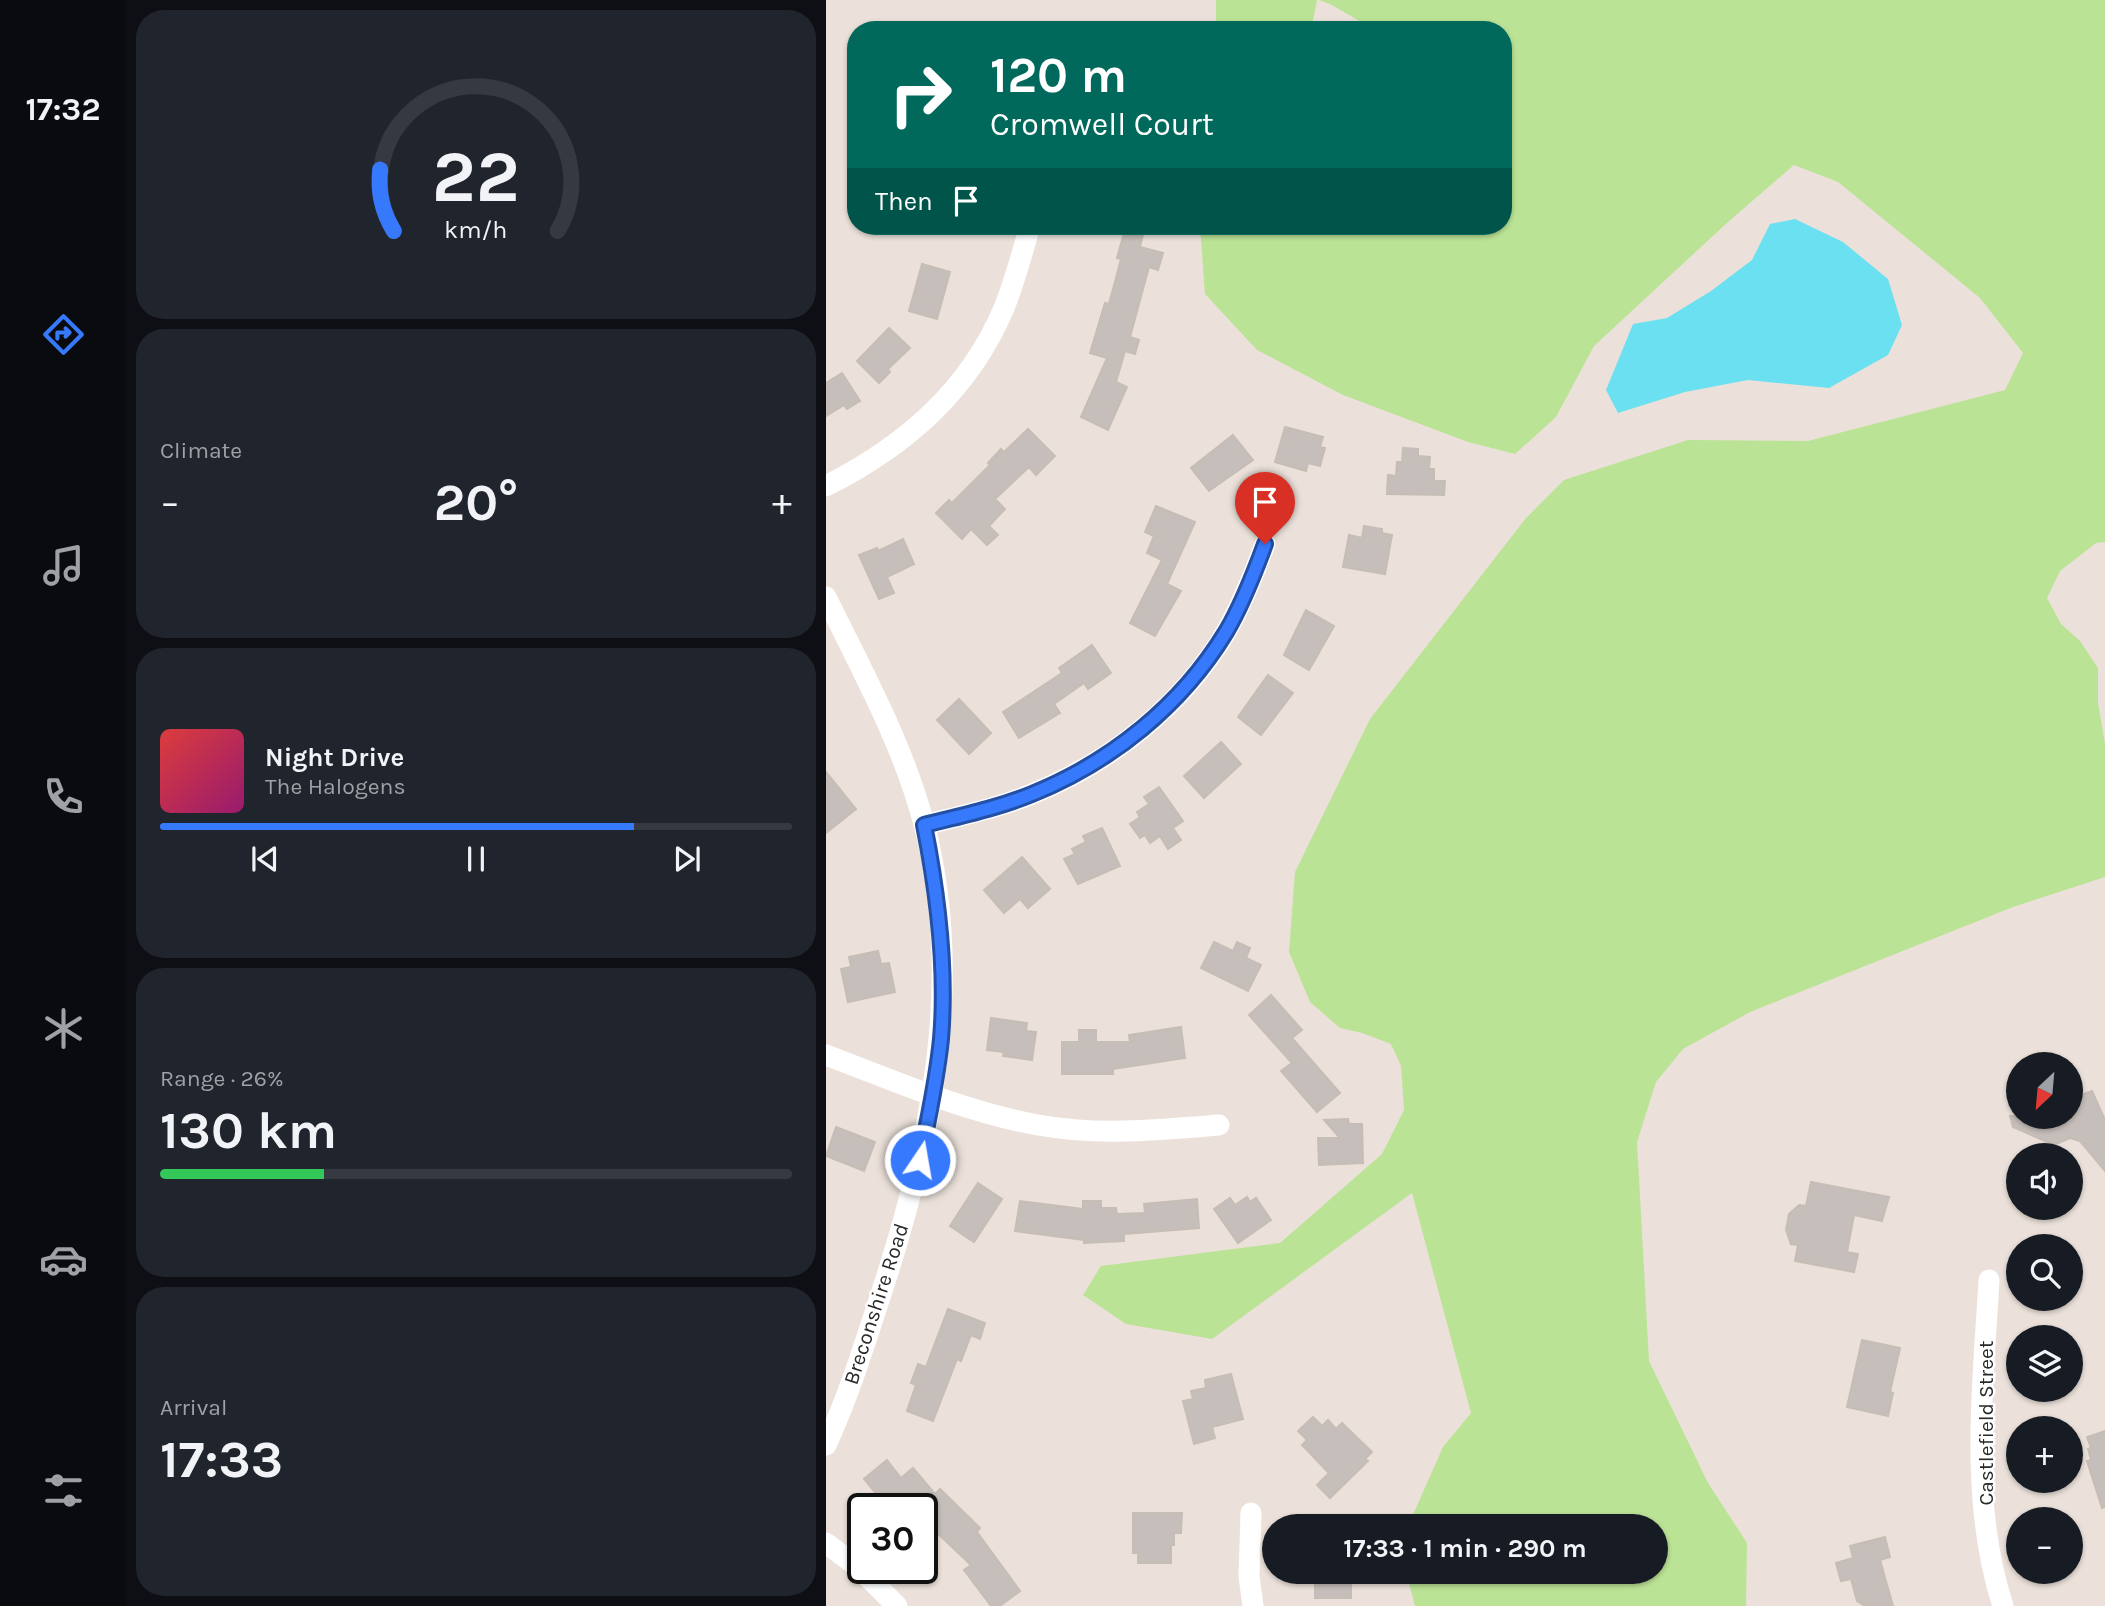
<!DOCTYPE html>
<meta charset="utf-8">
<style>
body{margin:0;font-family:Karla,sans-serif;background:#20242c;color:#f1f3f6;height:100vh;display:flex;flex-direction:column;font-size:26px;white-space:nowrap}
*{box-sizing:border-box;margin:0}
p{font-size:23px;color:#9ea1a6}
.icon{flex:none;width:38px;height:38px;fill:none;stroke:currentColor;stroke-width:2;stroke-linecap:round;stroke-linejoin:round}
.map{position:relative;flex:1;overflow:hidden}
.side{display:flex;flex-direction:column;gap:10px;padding:10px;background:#0d0f14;width:700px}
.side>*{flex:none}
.banner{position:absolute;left:21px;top:21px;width:665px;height:214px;border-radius:28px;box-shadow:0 2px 5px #0004;background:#00695c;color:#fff;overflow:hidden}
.needle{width:46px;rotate:206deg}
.buttons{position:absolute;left:1180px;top:1052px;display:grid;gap:14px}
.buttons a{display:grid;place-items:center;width:77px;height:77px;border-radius:50%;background:#171b24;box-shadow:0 2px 5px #0004;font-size:35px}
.speed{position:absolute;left:21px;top:1493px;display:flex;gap:14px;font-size:35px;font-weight:700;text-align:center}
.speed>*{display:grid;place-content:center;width:91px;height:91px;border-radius:50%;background:#171b24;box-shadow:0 2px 5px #0004;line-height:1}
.speed .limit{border:4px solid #111;border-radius:10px;background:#fff;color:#111}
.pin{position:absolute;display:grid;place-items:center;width:60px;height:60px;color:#fff;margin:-72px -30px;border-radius:50% 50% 50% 0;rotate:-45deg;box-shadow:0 0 7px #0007}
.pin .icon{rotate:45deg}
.me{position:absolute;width:77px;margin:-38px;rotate:12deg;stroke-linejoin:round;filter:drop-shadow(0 0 5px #0008)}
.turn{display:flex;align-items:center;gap:24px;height:147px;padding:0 28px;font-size:32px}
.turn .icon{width:91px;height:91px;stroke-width:2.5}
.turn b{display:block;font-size:49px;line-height:60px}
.then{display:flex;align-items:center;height:66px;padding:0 28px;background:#0003;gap:14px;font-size:26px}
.big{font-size:52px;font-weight:700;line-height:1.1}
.side .card{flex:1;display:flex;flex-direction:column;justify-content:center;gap:10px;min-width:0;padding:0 24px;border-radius:28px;background:#20242c}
.side .dial{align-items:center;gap:0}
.dial svg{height:182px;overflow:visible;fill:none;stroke:#363941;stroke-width:7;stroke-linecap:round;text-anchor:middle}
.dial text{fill:#f1f3f6;stroke:none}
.song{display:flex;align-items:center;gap:21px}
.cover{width:84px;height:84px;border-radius:10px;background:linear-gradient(135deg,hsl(0 70% 55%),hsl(320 70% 35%))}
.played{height:7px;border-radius:4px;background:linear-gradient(90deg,#3679fc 75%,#363941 75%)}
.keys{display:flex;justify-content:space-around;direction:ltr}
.heat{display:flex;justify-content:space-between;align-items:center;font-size:38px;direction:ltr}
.charge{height:10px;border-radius:5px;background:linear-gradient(90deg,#34c759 26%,#363941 0)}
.trip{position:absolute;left:436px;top:1514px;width:406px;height:70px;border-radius:35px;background:#171b24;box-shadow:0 2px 5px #0004;font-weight:700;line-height:70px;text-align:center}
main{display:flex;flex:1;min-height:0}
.tab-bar{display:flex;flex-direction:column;width:126px;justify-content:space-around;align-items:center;background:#090b0e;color:#9ea1a6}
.tab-bar .icon{width:49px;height:49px}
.tab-bar .on{color:#3679fc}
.tab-bar b{font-size:32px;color:#f1f3f6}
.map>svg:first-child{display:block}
</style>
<main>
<nav class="tab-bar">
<b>17:32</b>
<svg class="icon on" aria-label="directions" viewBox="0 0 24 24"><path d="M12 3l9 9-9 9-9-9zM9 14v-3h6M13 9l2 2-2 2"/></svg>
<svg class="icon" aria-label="music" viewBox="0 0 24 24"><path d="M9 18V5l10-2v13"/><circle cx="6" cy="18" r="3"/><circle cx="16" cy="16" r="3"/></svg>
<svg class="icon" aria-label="phone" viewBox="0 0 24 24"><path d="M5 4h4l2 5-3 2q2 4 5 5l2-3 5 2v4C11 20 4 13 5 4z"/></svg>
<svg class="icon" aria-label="climate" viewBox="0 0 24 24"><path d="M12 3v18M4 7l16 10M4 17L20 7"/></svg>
<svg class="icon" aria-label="car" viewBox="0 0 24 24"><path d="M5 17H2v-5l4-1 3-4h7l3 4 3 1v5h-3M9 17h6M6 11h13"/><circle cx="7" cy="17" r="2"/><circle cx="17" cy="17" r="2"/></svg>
<svg class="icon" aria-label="filters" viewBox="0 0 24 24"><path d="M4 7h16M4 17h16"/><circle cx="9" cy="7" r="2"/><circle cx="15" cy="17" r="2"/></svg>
</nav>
<section class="side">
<div class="card dial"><svg viewBox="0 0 100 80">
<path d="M14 69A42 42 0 1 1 86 69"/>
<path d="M14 69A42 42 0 0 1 8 42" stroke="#3679fc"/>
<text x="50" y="56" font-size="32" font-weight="700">22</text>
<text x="50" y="72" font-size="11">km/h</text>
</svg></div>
<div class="card"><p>Climate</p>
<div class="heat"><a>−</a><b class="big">20°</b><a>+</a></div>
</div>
<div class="card">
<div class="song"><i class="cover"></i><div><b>Night Drive</b><p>The Halogens</p></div></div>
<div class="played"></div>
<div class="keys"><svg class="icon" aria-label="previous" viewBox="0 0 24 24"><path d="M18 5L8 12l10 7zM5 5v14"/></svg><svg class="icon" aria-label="pause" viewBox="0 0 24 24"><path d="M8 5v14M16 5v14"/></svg><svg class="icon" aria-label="next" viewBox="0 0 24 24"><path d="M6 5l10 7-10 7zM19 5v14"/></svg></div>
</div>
<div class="card"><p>Range · 26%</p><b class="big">130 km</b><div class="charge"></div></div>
<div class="card"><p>Arrival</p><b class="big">17:33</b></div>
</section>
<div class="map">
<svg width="1279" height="1606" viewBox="0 0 1279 1606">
<rect width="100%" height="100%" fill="#ebe1da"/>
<g fill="#bbe395">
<path d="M390,0H491L485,30H390Z"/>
<path d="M493,0H1279V542L1270,543L1234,571L1221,598L1235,624L1254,641L1272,668V703L1279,744V877L1187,907L924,1012L857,1049L830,1082L811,1142L823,1361L882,1483L921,1543L920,1606H589L580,1572H830V1526H582L617,1447L645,1413L586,1193L386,1339L300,1324L257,1295L275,1266L454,1243L556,1154L578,1110L575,1066L565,1044L536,1033L514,1028L484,1002L463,952L469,872L544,719L700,518L738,480L862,440L982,441L1179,390L1197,353L1154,298L1012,182L968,165L902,222L768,346L730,417L689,454L642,442L517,395L431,350L379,294L374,226H677V30H549L504,4Z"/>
</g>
<path fill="#6be0f0" d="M969,219L1017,242L1062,279L1076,325L1062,355L1003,388L922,380L859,392L792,413L780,390L807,324L841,318L885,291L926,260L944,224Z"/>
<g fill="#c6beba" stroke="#c6bdb4" stroke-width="2">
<path d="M300,226H319L314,247L337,253L332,270L323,267L304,337L313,340L309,354L299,351L290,382L301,387L282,430L255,417L281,358L264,353L279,303L283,304L295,259L291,258Z"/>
<path d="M96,264L124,272L111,319L83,311Z"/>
<path d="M63,328L84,348L62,369L64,372L53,383L31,361Z"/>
<path d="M16,373L34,401L21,409L18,405L0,416V383Z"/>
<path d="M459,427L497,437L494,447L499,448L494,466L482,463L480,471L449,462Z"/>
<path d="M202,429L229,456L210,475L203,467L169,499L179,509L163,526L172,535L161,545L145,529L136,539L110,513L123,500L126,503L164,465L162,463L175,449L178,452Z"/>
<path d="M407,435L427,460L383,491L365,468Z"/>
<path d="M577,448L592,449V456L604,457L603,469H608V481H619L618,495L561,494L562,475L570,476L571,462H576Z"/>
<path d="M330,506L369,522L341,584L355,591L329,636L304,623L336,560L321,553L328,536L319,532Z"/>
<path d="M538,526L556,529V533L566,535L559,574L517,567L523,535L536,538Z"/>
<path d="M77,539L88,564L61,577L68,593L53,599L33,555L51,548L52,551Z"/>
<path d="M480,610L508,626L483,670L458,655Z"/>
<path d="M266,645L285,673L262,689L258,683L228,704L234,713L193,738L177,712L236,673L233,668Z"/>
<path d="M442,675L467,693L435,735L412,717Z"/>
<path d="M133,699L165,733L143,754L111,720Z"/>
<path d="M395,742L415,764L378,798L358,776Z"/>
<path d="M0,772L30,809L0,833Z"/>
<path d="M333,787L357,821L347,828L355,840L342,849L334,836L324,843L319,835L314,838L304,824L314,817L311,812L323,804L318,797Z"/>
<path d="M276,828L294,866L252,884L238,859L249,854L246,849L260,842L257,836Z"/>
<path d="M196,857L224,889L202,908L194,899L178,913L158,890Z"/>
<path d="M388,942L407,951L411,942L424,948L420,958L435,965L422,991L375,968Z"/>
<path d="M52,951L55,964L63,963L69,992L22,1002L15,969L25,967L23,957Z"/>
<path d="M445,995L476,1030L466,1038L514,1093L491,1112L455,1071L466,1063L423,1015Z"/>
<path d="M165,1018L201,1023L200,1031L210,1032L206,1060L177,1056L178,1052L161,1050Z"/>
<path d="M355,1027L359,1058L287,1069V1074H236V1042H253V1030H270V1042H304L303,1035Z"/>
<path d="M1266,1091L1279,1120V1171L1254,1141L1244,1138L1228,1145L1187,1127L1184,1116H1244V1099Z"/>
<path d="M522,1119L523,1124H536L537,1163L493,1165L492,1138H514L498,1120Z"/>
<path d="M10,1127L49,1142L38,1171L0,1156Z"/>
<path d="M985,1182L1063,1197L1056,1221L1028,1215L1021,1252L1032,1254L1028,1272L969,1261L972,1245L965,1244L960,1230L963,1214L973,1205L980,1206Z"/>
<path d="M152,1183L176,1199L148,1242L124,1226Z"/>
<path d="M421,1197L424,1202L430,1198L445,1220L412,1243L388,1209L404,1198L409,1205Z"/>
<path d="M371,1199L373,1228L298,1234V1241L258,1243V1240L189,1231L194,1201L257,1209V1201H275V1208H290L291,1214L319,1213L318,1204Z"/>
<path d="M122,1309L159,1323L154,1339L145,1335L135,1361L131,1359L107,1421L81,1411L90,1385L85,1383L92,1364L100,1367Z"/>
<path d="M1036,1340L1074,1348L1064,1392L1067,1393L1062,1416L1021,1407Z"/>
<path d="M405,1374L417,1419L386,1427L389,1438L368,1444L357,1401L367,1399L365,1391L380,1388L379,1380Z"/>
<path d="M487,1417L496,1426L502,1420L510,1429L516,1423L546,1452L539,1459L542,1461L504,1498L491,1485L503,1473L476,1445L481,1440L472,1431Z"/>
<path d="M1279,1431V1507L1276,1508L1261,1461L1265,1460L1262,1449L1265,1448L1261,1437Z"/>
<path d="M61,1460L75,1478L87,1468L109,1494L114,1489L154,1528L151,1532L194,1591L174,1606H165L138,1570L145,1565L109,1531L114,1525L83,1496L68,1508H62L38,1479Z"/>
<path d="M307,1513H356L355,1533H348V1545H345V1563H312V1553H307Z"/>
<path d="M1059,1537L1064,1557L1054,1560L1067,1606H1039L1031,1601L1025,1579L1015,1581L1010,1563L1027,1558L1024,1546Z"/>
<rect x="489" y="1572" width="36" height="26"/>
</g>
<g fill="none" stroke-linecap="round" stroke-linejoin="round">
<g stroke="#fff" stroke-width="21">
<path d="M0,486C79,446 143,391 178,308C189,281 196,253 204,226"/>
<path d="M0,597C36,671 77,744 98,824C139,980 105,1141 56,1291C39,1343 23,1395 0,1445"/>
<path d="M98,825C134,816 172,808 206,794C285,762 356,706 400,632C416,604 428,574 439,544"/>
<path d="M0,1055C69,1081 139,1112 212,1125C272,1136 333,1130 393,1125"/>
<path d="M1163,1280C1157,1387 1143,1502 1177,1606"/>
<path d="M425,1513L423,1576L427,1606"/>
<path d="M0,1543L33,1568L71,1606"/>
</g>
</g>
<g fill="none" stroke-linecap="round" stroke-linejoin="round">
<defs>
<path id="route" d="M94,1160C102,1120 111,1080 115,1039C121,967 112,895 98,825C134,816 172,808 206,794C285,762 355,706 400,632C416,605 428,574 439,544"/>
</defs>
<use href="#route" stroke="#234fa4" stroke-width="18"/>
<use href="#route" stroke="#3679fc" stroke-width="12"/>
</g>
<g text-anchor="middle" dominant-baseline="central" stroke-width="5" stroke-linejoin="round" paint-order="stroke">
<g font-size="21" fill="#292929" stroke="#fff">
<text transform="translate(50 1304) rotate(-72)">Breconshire Road</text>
<text transform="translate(1160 1423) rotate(-90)">Castlefield Street</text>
</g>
</g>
</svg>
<div class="buttons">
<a><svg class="needle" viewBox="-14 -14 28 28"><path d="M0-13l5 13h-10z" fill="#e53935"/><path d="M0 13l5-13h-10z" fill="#9ea1a6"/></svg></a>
<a><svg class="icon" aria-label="sound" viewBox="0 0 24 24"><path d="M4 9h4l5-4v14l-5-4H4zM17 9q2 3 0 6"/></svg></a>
<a><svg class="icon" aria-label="search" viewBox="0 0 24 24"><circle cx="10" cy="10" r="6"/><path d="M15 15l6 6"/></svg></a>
<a><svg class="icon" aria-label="layers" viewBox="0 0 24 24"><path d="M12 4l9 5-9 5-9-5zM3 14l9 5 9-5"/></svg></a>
<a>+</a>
<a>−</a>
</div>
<div class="speed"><div class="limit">30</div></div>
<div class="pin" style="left:439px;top:544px;background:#d93025"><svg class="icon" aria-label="arrive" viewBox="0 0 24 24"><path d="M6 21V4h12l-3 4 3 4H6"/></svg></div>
<svg class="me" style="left:94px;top:1160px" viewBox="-20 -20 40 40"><circle r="17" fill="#3679fc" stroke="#fff" stroke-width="3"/><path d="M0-11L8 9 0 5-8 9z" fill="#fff"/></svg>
<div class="trip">17:33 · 1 min · 290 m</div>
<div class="banner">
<div class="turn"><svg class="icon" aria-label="right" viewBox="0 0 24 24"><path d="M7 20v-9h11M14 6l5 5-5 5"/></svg><div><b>120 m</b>Cromwell Court</div></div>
<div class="then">Then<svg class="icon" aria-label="arrive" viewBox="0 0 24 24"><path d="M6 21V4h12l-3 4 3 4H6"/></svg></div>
</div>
</div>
</main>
